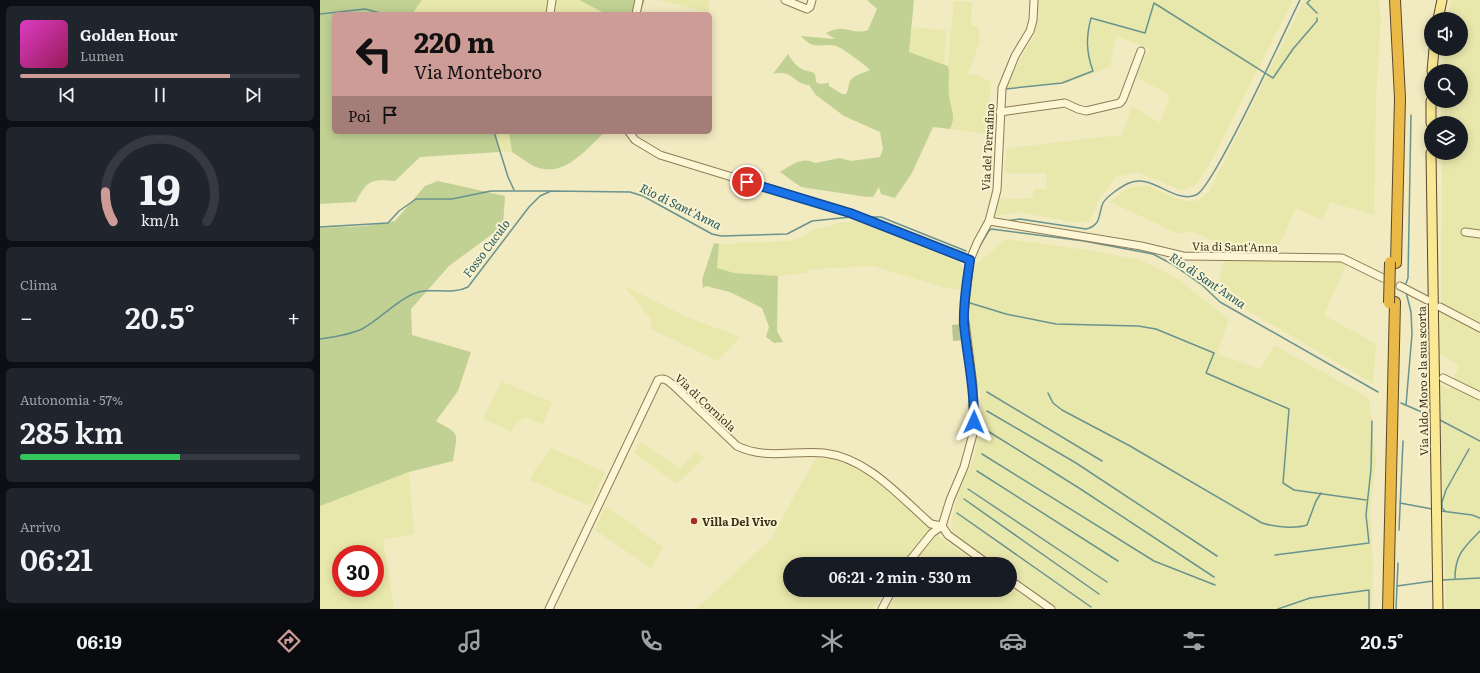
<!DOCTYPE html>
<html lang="it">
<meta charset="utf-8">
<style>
body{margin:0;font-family:Literata,serif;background:#20242c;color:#f1f3f6;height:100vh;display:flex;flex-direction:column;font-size:15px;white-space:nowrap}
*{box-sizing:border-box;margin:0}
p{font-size:13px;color:#9ea1a6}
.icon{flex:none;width:22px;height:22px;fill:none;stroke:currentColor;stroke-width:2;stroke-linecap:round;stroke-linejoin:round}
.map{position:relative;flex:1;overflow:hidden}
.side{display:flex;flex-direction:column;gap:6px;padding:6px;background:#0d0f14;width:320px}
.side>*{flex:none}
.guide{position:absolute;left:12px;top:12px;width:380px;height:122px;border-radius:6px;box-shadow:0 2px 10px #0003;background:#cd9c96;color:#111;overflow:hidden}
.fabs{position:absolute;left:1104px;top:12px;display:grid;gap:8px}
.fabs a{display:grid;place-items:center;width:44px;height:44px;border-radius:50%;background:#171b24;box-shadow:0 2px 10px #0003;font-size:20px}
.speed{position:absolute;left:12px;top:545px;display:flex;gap:8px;font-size:20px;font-weight:700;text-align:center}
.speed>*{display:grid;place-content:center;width:52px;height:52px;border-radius:50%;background:#171b24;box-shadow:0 2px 10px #0003;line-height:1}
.speed .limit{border:6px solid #d22;background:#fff;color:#111}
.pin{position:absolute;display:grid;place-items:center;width:34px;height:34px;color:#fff;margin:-17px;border:2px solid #fff;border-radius:50%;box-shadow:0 1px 4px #0007}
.me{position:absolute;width:44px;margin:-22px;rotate:1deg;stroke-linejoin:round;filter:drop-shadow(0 0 3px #0008)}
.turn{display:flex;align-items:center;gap:14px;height:84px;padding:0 16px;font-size:18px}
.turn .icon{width:52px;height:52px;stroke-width:2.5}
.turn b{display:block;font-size:28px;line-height:34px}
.then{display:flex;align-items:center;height:38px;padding:0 16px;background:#0003;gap:8px;font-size:15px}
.big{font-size:30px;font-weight:600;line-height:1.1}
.side .card{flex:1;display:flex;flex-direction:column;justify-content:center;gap:6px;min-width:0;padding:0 14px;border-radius:6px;background:#20242c}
.side .dial{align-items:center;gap:0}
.dial svg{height:104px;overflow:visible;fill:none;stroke:#363941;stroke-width:7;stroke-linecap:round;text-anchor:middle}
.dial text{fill:#f1f3f6;stroke:none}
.song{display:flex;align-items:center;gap:12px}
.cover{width:48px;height:48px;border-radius:6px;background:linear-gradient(135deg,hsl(310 70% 55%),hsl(330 70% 35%))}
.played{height:4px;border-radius:2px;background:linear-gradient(90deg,#cd9c96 75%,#363941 75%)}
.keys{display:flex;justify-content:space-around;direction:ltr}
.heat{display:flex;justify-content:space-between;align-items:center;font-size:22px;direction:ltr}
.charge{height:6px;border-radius:3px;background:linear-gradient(90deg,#34c759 57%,#363941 0)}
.trip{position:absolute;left:463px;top:557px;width:234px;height:40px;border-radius:20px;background:#171b24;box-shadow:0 2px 10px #0003;font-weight:600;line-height:40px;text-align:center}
.dock{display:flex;height:64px;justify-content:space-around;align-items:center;background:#090b0e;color:#9ea1a6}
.dock .icon{width:28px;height:28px}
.dock .current{color:#cd9c96}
.dock b{font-size:18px;color:#f1f3f6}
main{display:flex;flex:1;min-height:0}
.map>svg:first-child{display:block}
</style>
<main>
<section class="side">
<div class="card">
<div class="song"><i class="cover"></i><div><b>Golden Hour</b><p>Lumen</p></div></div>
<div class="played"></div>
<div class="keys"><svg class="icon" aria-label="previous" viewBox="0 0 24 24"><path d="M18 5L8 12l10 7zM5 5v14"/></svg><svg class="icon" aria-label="pause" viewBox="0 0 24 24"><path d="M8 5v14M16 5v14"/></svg><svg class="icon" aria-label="next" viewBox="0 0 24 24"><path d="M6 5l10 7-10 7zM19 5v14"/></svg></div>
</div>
<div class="card dial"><svg viewBox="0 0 100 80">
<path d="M14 69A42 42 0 1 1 86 69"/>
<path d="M14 69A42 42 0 0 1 8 46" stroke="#cd9c96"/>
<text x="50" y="56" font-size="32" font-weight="700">19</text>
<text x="50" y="72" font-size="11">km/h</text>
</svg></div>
<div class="card"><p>Clima</p>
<div class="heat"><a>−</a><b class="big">20.5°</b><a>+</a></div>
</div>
<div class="card"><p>Autonomia · 57%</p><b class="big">285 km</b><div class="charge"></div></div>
<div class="card"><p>Arrivo</p><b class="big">06:21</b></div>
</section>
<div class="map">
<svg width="1160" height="609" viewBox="0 0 1160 609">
<rect width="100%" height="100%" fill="#f2eac0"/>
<g fill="#e9e8ac" fill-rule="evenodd">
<path d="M102,0H259L286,14H92Z"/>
<path d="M338,0H390L388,12Z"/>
<path d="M718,0H973L888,167L875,186L861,190L817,172L796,177L778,200L775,211L769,221L760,223L697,212L676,216L679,199L713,198L714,189H727L726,173H684L687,148L802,135L812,106L840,123L850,95L816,77L829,49L796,36L790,67L747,83L687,88L692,74L713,38L717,22Z"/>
<path d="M984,0H1059L1061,18L1056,99L1054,215L1010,202L1002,220L976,208L953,259L1020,261L1026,265L1004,315L1056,344L1053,384L897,292L904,259L912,258L913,248L869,231L859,234L790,202L808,188L819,186H829L855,198L870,202L879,200L889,192Z"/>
<path d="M1131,0H1160V609H1126L1120,384L1129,390L1139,366L1119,353L1121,302L1122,153H1141V123H1122V101H1141V71H1123V49H1141V19H1127Z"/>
<path d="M634,1L652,2L651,26H658L660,41L648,74L658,75L671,82L668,134L630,129L633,123L629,95L628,66Z"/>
<path d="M592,27L626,30L624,64L589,52Z"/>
<path d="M176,132H189L192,152H180Z"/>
<path d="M521,222H538L638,261L642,265L645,274L642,290L622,287L553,266L499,269L490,270L487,273L458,276L414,273L397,268L399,244L470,241L480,238L495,229L510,226Z"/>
<path d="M686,239L774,251L820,260L834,266L856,278L909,319L897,354L941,369L954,345L1049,398L1056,462L1050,510L1053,563L1052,609H568L578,590H690V587L706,598L712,590L690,574V564H676L631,531L632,517L638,493L655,455L662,405L649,329V300L653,267Z"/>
<path d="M304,286L367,317L420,337L398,361L331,329V319Z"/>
<path d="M181,381L232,402L223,424L205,417L194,426L192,432L163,419Z"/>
<path d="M320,442L360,468L376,451L384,458L357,484L314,453Z"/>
<path d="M232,448L285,472L270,506L210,480L215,470Z"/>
<path d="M496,458L514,459L551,476L610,529L609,533L582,564H470V590H565L554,609H376L452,538L464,514Z"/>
<path d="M89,472L94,534L63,540L74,609H0V506ZM21,554H55V588H21Z"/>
<path d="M286,506L343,547L331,568L275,530Z"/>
<path d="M617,535L658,564H593Z"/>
</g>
<g fill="#c1d193">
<path d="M0,0H102L92,14H14V132H176L180,152L100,157L75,181C51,179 47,180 36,202L0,204Z"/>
<path d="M259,0H325L320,14H286Z"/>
<path d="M547,0H594L589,52L628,66C630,76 628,85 629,95C630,108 637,116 630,129L613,127L592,173L575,198L561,194L559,187L553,197H547L481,187L460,172C472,165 482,156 495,163L520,158L531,161L560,157L563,149L560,132L524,116L496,95L489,85C472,83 473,69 453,74L468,54C471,60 478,68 484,70C493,73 496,70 496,82L500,84L509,83V86L522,94H526C529,89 528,85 530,81C533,75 544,73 550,70C545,65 523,48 516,46C500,42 495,52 481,36L515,39L506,33C527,22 530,36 548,30L557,9Z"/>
<path d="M189,132H285C266,149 245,178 216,167C212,166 197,155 192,152Z"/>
<path d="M118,181L185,196L183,226L129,266L91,309L92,335L151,352L138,391L116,421C142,436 137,431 133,461L89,472L0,506V228L45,226L75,221L105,186Z"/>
<path d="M394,243L399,244L397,268L414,273L458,276L457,331L463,342L454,343L446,337L449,327L442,308L410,292L386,286L383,288L382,280Z"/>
</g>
<path fill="#b8c593" d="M642,324L643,340L633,341L632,325Z"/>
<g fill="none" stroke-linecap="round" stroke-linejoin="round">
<g stroke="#69938f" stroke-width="1.5">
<path d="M990,0L987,3L997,13"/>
<path d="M0,14L45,9L64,14"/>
<path d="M685,89L742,83L773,71C766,52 766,37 771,18L825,33L834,3L953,78L973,49L997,21V18"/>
<path d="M174,132L188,177L194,190"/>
<path d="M551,217H561L646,251"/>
<path d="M686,221L700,219L766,229C782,225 778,214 783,203C787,196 802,186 809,183C833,173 853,204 876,195C893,189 967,26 980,0"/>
<path d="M0,227L68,223L79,211L96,199H132L171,191H230"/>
<path d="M658,249L668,232L671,229L764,241L833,254L852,264L882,285L900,302L1058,392"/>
<path d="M1085,286L1088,278L1091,115"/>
<path d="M1086,292L1091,312L1092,334L1086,405"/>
<path d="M650,303L686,314L736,324L818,326L836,329L894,353L886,373L969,409L963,483L974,490L1046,500"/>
<path d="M0,339C14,337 29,335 42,329C60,319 75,302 93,294C111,286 130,296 148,287L209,207L220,196L231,191L310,192L323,196L392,234L401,236L467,234L492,221L531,217"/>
<path d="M667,392L782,461"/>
<path d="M728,393L733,403L742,410L810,446L942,523C955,527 975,529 987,525L996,501L1001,493"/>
<path d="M1081,403L1111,416"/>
<path d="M667,411L756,463L897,556"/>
<path d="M1120,420L1160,441"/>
<path d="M666,430L759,488L894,577"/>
<path d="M662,454L834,561L895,585"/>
<path d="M657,471L798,561"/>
<path d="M648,489L787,582"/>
<path d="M644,499L779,594"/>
<path d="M1080,503L1112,509"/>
<path d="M1121,511L1152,515L1160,518"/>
<path d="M1125,511L1122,508V502L1126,490L1149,449"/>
<path d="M637,513L771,607"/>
<path d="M1079,530L1083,441"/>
<path d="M955,555L1049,543L1046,515L1051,469L1052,421"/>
<path d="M1135,578C1135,555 1144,547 1160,531"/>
<path d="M1122,580L1160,578"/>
<path d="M1077,586L1113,581"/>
<path d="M958,609L990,598L1049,590V609"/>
<path d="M1076,609L1078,563"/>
</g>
<defs>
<g id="minor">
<path d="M465,0L487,9L490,7L492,0"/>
<path d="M230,14L232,0"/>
<path d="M316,14L319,0"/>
<path d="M680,112L745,103L758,109L766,111L800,103L803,99L821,51"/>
<path d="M309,132L315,140L340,155L530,213L650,260"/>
<path d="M669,221L821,246L863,256L1022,258L1063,278"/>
<path d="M1145,232L1160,234"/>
<path d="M1080,286L1107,300"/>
<path d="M1120,307L1160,328"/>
<path d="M1123,378L1160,396"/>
<path d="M622,526L628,535L668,564"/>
<path d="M587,564L612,533L622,526L630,500L644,467L653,434V385L644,314L650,260L657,243L669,221L677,190L682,88L695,56L710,31L713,20L714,0"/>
<path d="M690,580L731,609"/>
<path d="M229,609L338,380C344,377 348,381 353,385L417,446C446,460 473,450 504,453C548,458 580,497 611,524L622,526"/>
<path d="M562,609L572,590"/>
</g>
<g id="major">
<path d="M1118,19L1122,0"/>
<path d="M1112,71L1114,49"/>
<path d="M1111,123V101"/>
<path d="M1111,153L1118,609"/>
</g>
<g id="highway">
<path d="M1075,0L1080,98L1076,263"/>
<path d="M1068,609L1075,302"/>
</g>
</defs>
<use href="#minor" stroke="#8d7b56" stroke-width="9"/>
<use href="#major" stroke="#5a482b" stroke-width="11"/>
<use href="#highway" stroke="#5a482b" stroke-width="12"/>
<use href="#minor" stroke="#fcf6d4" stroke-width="7"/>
<use href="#major" stroke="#f9e894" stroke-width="9"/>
<use href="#highway" stroke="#eaba48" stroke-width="10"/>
<defs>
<path id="highway-bridge" d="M1069,303L1070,262"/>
</defs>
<use href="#highway-bridge" stroke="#5a482b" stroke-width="12" stroke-linecap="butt"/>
<use href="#highway-bridge" stroke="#eaba48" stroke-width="10"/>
</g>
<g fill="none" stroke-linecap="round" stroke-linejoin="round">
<defs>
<path id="route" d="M427,182L530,213L650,260C647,281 643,303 644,324C647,357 655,389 654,422"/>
</defs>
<use href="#route" stroke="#114b97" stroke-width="10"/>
<use href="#route" stroke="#1a73e8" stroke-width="7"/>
</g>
<circle fill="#a23220" stroke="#f9f3d0" stroke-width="1.5" cx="374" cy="521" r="4"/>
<g text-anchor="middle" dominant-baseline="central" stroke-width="4" stroke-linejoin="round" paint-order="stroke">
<g font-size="11" fill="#3b301c" stroke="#f9f3d0">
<text transform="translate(667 147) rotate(-87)">Via del Terrafino</text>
<text transform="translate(915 246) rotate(1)">Via di Sant'Anna</text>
<text transform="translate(1102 381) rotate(-91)">Via Aldo Moro e la sua scorta</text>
<text transform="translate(386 402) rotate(43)">Via di Corniola</text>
</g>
<g font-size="11" font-weight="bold" fill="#3b301c" stroke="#f9f3d0" text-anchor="start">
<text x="382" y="521">Villa Del Vivo</text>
</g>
<g font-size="12" font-style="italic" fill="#29595d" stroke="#f9f3d0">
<text transform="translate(361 206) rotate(26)">Rio di Sant'Anna</text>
<text transform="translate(166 248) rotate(-53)">Fosso Cuculo</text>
<text transform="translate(888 280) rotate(34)">Rio di Sant'Anna</text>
</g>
</g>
</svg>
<div class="fabs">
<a><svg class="icon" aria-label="sound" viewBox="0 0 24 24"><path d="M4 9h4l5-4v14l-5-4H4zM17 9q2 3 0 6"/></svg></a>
<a><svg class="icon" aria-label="search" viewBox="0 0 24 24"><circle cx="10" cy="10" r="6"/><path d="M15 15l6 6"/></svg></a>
<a><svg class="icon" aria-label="layers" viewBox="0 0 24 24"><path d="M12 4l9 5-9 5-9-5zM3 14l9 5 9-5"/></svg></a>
</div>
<div class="speed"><div class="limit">30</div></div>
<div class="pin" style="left:427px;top:182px;background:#d93025"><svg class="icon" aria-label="arrive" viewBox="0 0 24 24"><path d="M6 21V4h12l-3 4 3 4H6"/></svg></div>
<svg class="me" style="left:654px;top:422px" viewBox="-20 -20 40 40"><path d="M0-17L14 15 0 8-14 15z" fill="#1a73e8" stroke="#fff" stroke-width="4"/></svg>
<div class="trip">06:21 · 2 min · 530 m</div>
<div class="guide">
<div class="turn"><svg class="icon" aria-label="left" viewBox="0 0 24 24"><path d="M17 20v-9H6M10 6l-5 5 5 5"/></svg><div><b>220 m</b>Via Monteboro</div></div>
<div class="then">Poi<svg class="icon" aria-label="arrive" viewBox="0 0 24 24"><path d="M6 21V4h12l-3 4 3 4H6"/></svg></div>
</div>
</div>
</main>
<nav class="dock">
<b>06:19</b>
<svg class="icon current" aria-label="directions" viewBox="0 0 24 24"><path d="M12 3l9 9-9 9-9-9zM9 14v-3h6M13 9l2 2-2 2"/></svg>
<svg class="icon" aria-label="music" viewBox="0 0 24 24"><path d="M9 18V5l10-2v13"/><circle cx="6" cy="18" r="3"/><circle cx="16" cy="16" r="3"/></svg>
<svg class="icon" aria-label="phone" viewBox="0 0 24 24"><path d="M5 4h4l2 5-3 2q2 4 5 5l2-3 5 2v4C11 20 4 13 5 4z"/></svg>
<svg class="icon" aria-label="climate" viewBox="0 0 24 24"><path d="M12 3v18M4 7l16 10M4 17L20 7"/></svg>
<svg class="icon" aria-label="car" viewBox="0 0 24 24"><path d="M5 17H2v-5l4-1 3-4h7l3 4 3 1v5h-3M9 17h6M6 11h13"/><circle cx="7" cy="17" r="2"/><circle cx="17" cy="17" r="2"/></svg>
<svg class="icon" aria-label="filters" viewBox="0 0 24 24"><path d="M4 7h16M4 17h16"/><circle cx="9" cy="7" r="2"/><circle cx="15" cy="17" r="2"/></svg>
<b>20.5°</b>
</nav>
